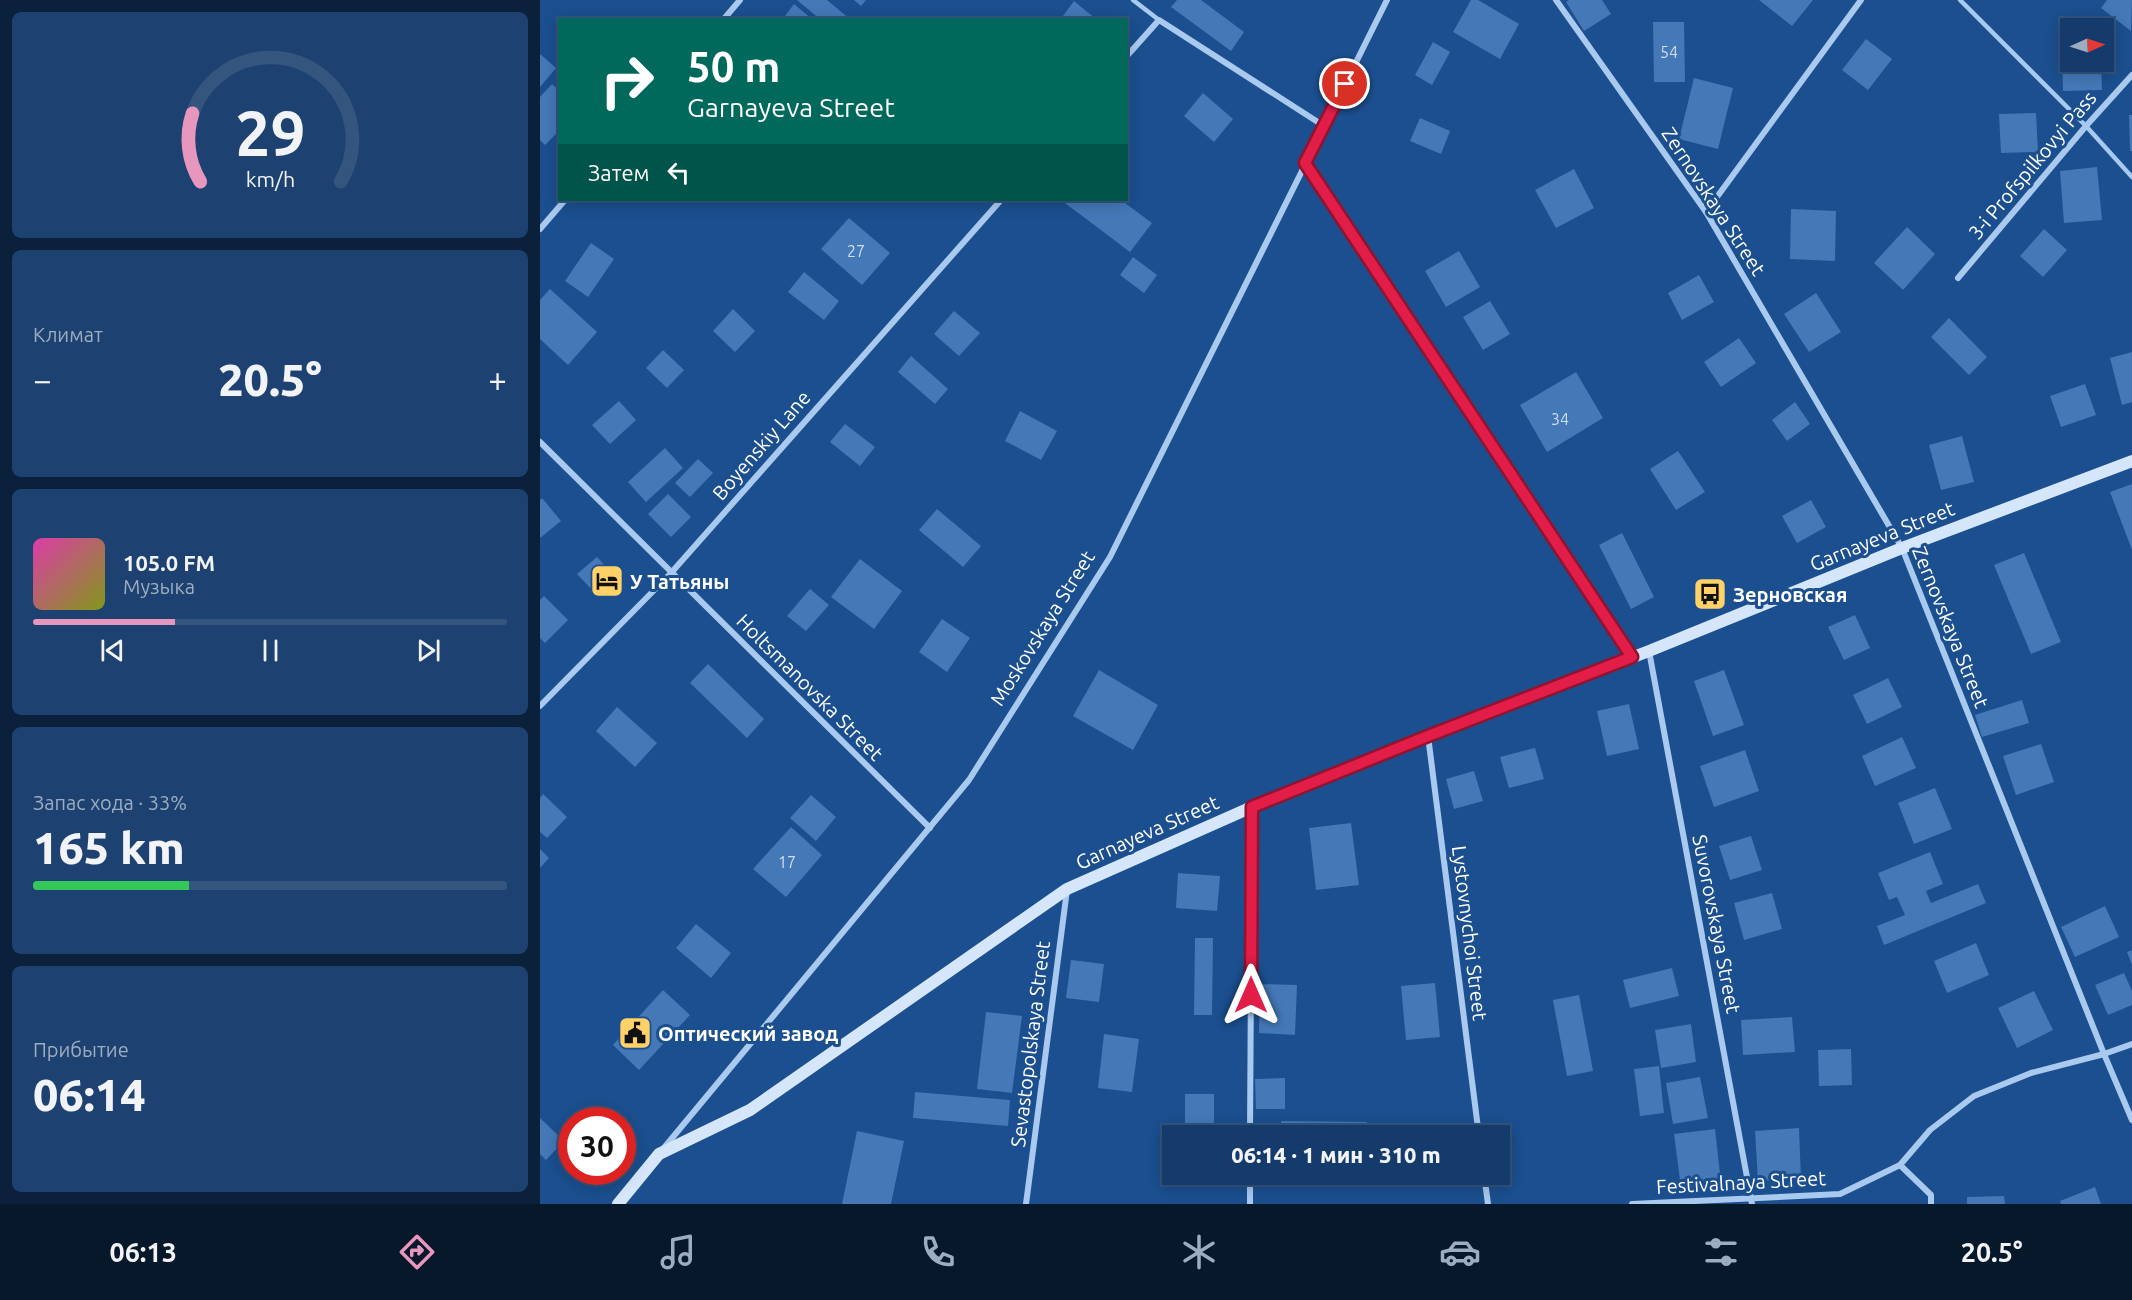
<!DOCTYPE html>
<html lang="ru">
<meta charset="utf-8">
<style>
body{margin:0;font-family:Ubuntu,sans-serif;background:#1d4271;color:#f1f3f6;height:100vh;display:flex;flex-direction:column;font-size:22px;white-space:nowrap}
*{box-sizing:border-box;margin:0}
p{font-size:20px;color:#9dadc1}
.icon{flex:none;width:33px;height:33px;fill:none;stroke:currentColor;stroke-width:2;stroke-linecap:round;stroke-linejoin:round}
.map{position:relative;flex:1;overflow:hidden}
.side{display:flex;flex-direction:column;gap:12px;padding:12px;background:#0b203b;width:540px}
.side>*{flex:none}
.guide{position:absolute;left:18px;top:18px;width:570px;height:183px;border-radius:0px;box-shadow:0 3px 15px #0003,0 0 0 2px #33557e;background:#00695c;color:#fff;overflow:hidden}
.needle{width:39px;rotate:87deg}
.buttons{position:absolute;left:1520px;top:18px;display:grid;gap:12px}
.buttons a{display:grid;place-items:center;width:54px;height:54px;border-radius:0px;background:#143b6b;box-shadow:0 3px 15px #0003,0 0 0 2px #33557e;font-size:30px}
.speed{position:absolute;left:18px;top:1107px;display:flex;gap:12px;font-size:30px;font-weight:700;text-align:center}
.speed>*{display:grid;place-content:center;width:78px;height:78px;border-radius:50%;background:#143b6b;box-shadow:0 3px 15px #0003,0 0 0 2px #33557e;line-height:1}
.speed .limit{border:9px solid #d22;background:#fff;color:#111}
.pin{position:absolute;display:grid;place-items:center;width:51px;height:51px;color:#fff;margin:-26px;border:3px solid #fff;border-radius:50%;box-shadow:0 2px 6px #0007}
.me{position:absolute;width:66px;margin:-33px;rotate:0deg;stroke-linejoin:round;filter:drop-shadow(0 0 4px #0008)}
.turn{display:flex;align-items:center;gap:21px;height:126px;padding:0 30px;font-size:27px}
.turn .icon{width:78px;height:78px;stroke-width:2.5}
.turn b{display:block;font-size:42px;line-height:51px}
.then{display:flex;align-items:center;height:57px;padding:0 30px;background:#0003;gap:12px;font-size:22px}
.big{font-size:45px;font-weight:800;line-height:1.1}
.side .tile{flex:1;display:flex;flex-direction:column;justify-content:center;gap:9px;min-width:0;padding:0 21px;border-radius:9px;background:#1d4271}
.side .dial{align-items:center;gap:0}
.dial svg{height:156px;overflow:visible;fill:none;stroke:#33557e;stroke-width:7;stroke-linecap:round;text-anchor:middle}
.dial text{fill:#f1f3f6;stroke:none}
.song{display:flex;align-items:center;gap:18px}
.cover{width:72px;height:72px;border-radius:9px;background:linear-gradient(135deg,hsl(320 70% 55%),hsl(70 70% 35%))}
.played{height:6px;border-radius:3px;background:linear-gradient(90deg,#e797bd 30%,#33557e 30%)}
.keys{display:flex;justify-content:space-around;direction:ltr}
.heat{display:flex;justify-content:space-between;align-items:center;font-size:33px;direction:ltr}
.charge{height:9px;border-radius:4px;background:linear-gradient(90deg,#34c759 33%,#33557e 0)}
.trip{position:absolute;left:622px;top:1125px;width:348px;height:60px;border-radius:0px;background:#143b6b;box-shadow:0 3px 15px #0003,0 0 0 2px #33557e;font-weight:800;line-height:60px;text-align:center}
.tab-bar{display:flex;height:96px;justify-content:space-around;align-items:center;background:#08182b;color:#9dadc1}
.tab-bar .icon{width:42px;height:42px}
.tab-bar .current{color:#e797bd}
.tab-bar b{font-size:27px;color:#f1f3f6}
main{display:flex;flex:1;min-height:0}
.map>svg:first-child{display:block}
</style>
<main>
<section class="side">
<div class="tile dial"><svg viewBox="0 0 100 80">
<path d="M14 69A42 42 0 1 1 86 69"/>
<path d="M14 69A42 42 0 0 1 10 34" stroke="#e797bd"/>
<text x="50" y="56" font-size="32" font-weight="700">29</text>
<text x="50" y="72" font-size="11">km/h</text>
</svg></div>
<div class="tile"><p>Климат</p>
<div class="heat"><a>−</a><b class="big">20.5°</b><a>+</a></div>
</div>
<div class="tile">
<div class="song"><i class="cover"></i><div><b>105.0 FM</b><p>Музыка</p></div></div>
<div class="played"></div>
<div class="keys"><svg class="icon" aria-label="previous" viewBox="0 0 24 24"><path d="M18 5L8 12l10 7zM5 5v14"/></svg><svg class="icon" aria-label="pause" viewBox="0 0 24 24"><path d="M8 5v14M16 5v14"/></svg><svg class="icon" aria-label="next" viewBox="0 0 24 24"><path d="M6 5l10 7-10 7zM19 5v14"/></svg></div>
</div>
<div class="tile"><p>Запас хода · 33%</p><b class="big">165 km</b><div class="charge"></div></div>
<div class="tile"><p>Прибытие</p><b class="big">06:14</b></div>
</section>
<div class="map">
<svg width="1592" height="1204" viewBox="0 0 1592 1204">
<rect width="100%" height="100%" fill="#1b4f8f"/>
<g fill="#4478b7">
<path d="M257,0H287L311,20H281Z"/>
<path d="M314,0H326L321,6Z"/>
<path d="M637,0H661L704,32L691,51L631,7Z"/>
<path d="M931,0H938L979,24L960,59L913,32Z"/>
<path d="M1029,0H1062L1071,14L1044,31L1026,2Z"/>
<path d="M1219,0H1273L1252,26Z"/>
<path d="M1567,0H1592L1591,31L1561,8Z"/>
<path d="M534,1L557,20H520Z"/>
<path d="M254,4L273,20H242Z"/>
<path d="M1113,22H1144L1145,82H1114Z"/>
<path d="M1326,39L1352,59L1328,90L1302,70Z"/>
<path d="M893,42L910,52L892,85L875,75Z"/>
<path d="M1522,48H1530V62H1561L1562,90L1523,91Z"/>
<path d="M0,54L16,68L0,87Z"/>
<path d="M1154,78L1193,88L1178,149L1139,139Z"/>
<path d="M12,84L20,91V130L5,145L0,140V97Z"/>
<path d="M663,93L693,119L674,142L644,116Z"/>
<path d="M1496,113L1498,152L1461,153L1459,114Z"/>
<path d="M1589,115H1592V151H1590Z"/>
<path d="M880,118L910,131L901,154L870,141Z"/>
<path d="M1557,167L1562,220L1524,223L1520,171Z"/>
<path d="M1034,169L1054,208L1016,228L995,190Z"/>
<path d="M521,200H581L612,223L590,252Z"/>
<path d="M1251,209L1296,211L1295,261L1250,259Z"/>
<path d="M309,218L350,253L322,285L281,249Z"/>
<path d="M1367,227L1395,254L1363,290L1334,263Z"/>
<path d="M1504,229L1527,250L1503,277L1480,256Z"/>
<path d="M51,243L74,259L48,297L25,281Z"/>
<path d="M919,251L940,287L906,307L885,271Z"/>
<path d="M593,257L617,275L604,293L580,275Z"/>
<path d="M264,272L299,301L284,320L248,292Z"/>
<path d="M1159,275L1174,302L1142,320L1128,293Z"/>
<path d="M10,289L57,332L28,365L0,339V300Z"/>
<path d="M1276,293L1301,332L1269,352L1244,314Z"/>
<path d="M950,301L970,334L943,350L923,317Z"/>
<path d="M193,309L215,331L195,352L173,331Z"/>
<path d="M414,311L440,333L419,356L394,334Z"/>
<path d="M1409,318L1447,357L1429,375L1391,337Z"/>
<path d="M1199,338L1216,363L1181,387L1164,362Z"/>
<path d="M123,350L144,370L127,388L106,368Z"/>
<path d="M1592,352V402L1582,405L1570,358Z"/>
<path d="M371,356L408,389L395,404L358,372Z"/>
<path d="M1036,372L1063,418L1007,452L980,405Z"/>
<path d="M1545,384L1556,415L1521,427L1510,396Z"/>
<path d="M79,401L96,420L70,444L52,425Z"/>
<path d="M1255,402L1270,424L1247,441L1232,420Z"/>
<path d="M480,411L517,431L501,460L465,441Z"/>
<path d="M305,424L335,447L320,466L290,442Z"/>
<path d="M1422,436L1434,482L1401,490L1389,445Z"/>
<path d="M125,448L143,468L106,502L88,482Z"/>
<path d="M1138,451L1165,492L1136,510L1110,469Z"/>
<path d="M158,459L173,473L150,497L135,483Z"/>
<path d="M1592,484V550L1570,492Z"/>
<path d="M128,494L151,517L131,537L108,514Z"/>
<path d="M2,498L21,521L0,538V500Z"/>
<path d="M1271,500L1286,527L1257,543L1242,516Z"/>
<path d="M397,509L441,546L423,567L379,530Z"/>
<path d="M1082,533L1114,597L1091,609L1059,545Z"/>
<path d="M1484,553L1521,642L1491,654L1454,565Z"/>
<path d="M57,557L78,580L59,597L37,574Z"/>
<path d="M320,559L362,591L334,629L291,597Z"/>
<path d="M270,589L289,605L266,631L247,616Z"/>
<path d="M4,596L28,620L5,643L0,638V600Z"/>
<path d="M1315,615L1330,648L1304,660L1288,627Z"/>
<path d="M402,619L430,638L407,672L379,652Z"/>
<path d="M168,664L224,719L207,738L150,683Z"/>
<path d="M559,670L618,705L593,750L533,716Z"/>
<path d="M1184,670L1204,725L1173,736L1154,681Z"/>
<path d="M1348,678L1362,707L1327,724L1313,695Z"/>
<path d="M1482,700L1489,723L1442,737L1435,715Z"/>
<path d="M1089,704L1099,749L1067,756L1057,711Z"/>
<path d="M77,707L117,743L95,767L56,731Z"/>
<path d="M1362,737L1376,768L1335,786L1322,756Z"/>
<path d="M1501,744L1514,782L1476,795L1463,756Z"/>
<path d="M995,748L1004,779L969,788L960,757Z"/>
<path d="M1205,750L1219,791L1174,807L1160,766Z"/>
<path d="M934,771L943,801L914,809L906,779Z"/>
<path d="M1395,788L1412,829L1374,844L1358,803Z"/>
<path d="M3,794L27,817L7,838L0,832V798Z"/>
<path d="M271,795L296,817L276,841L250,818Z"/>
<path d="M811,823L819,885L776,890L769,828Z"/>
<path d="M251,827L282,855L246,897L213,869Z"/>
<path d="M1211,836L1222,870L1190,880L1179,846Z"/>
<path d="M0,849L9,858L0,868Z"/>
<path d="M1390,852L1403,884L1386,891L1391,903L1438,884L1446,903L1344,945L1337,926L1365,915L1357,897L1349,900L1338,873Z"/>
<path d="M638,873L680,876L677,911L636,908Z"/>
<path d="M1232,893L1242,929L1204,940L1194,903Z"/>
<path d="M1565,906L1579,937L1535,957L1521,927Z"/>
<path d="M156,924L191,953L171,978L136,948Z"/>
<path d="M655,938H673L672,1015H654Z"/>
<path d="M1436,943L1449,975L1407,993L1394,961Z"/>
<path d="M1592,950V965L1587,952Z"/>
<path d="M531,960L564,964L559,1002L526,998Z"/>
<path d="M1132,968L1139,996L1090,1008L1083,980Z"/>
<path d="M1584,973L1592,991V1005L1568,1015L1555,985Z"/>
<path d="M895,983L900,1037L866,1040L861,986Z"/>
<path d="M720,984L757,985L755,1035L719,1033Z"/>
<path d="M123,990L150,1015L99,1070L73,1045Z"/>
<path d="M1494,991L1513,1030L1477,1048L1458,1008Z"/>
<path d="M1039,995L1053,1071L1027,1076L1013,1000Z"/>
<path d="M446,1012L482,1016L472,1093L437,1089Z"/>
<path d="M1252,1017L1255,1052L1203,1055L1201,1020Z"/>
<path d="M1151,1024L1156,1062L1121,1068L1115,1030Z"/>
<path d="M564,1034L599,1039L592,1092L558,1088Z"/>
<path d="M1311,1049L1312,1085L1279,1086L1278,1050Z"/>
<path d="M1119,1066L1124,1113L1100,1116L1094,1069Z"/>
<path d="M1160,1077L1168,1118L1133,1124L1126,1083Z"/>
<path d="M745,1078V1109H716L715,1079Z"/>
<path d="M375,1092L470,1100L468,1126L373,1118Z"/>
<rect x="645" y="1094" width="29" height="34"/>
<path d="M0,1118L24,1141L6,1160L0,1154Z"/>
<path d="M741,1121L827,1122V1136H741Z"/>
<path d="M1259,1128L1261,1179L1218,1181L1215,1131Z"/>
<path d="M1175,1129L1181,1183L1141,1188L1134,1134Z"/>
<path d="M317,1131L364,1141L351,1204H302Z"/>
<path d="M1555,1187L1561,1204H1521L1520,1201Z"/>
<path d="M1464,1196L1465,1204H1427V1197Z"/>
</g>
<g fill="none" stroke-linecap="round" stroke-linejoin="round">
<g stroke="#a9c9ee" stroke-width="4.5">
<path d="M593,0L619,20"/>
<path d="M1420,0L1546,126L1592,177"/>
</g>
<g stroke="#a9c9ee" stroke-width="6">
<path d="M1016,0L1166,212L1362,548L1564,1054L1592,1120"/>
<path d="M183,20L200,0"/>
<path d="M586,57L619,20L784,126"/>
<path d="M765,163L1092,657"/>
<path d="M1166,212L1321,0"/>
<path d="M0,229L25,200"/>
<path d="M1418,278L1546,126L1592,75"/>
<path d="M0,442L390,828"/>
<path d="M1109,651L1212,1204"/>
<path d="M0,706L131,573L461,200"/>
<path d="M888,736L939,1136"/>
<path d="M710,1136L712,808"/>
<path d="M123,1149L429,780L570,557L847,0"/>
<path d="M1360,1165L1391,1195V1204"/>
<path d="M944,1174L948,1204"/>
<path d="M486,1204L527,890"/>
<path d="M710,1204V1174"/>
<path d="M1092,1204L1300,1194L1360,1165L1390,1130L1434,1096L1491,1073L1564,1054L1592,1044"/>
</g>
<path stroke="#d6e6fa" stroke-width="12" d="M78,1204L119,1154L210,1110L527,889L712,807L888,736L1109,651L1362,548L1592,461"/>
</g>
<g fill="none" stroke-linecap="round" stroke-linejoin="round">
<defs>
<path id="route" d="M711,995L712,807L888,736L1092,657L765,163L805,84"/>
</defs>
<use href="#route" stroke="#92132f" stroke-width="15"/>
<use href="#route" stroke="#e11d48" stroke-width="10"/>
</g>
<defs>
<symbol id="hotel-square" viewBox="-11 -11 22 22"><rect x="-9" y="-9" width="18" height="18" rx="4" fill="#ffd166" stroke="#1b4f8f"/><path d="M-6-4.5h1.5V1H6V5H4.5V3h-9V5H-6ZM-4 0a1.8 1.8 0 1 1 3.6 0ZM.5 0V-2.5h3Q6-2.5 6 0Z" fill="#111"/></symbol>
<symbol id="bus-square" viewBox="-11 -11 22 22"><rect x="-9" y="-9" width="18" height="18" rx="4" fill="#ffd166" stroke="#1b4f8f"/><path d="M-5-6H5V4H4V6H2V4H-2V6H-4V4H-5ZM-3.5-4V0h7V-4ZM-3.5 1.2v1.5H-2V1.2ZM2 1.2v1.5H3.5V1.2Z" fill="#111"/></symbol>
<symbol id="civic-square" viewBox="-11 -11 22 22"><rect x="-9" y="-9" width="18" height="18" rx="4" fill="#ffd166" stroke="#1b4f8f"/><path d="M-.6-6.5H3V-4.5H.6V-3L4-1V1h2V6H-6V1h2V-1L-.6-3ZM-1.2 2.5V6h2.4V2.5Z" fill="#111"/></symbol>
</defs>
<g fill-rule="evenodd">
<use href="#hotel-square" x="48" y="562" width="38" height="38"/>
<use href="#bus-square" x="1151" y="575" width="38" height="38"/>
<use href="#civic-square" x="76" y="1014" width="38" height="38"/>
</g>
<g text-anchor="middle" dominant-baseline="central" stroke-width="6" stroke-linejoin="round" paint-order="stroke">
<g font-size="16" fill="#d0dded">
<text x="1129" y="52">54</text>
<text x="316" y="251">27</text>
<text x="1020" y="419">34</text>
<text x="247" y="862">17</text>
</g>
<g font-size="20" fill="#fff" stroke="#1b4f8f">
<text transform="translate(1492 165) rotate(-50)">3-i Profspilkovyi Pass</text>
<text transform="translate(1174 201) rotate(57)">Zernovskaya Street</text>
<text transform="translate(221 445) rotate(-49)">Boyenskiy Lane</text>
<text transform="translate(1342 536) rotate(-22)">Garnayeva Street</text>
<text transform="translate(1411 627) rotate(68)">Zernovskaya Street</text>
<text transform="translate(502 628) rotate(-58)">Moskovskaya Street</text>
<text transform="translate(270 687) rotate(45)">Holtsmanovska Street</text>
<text transform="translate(607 832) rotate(-24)">Garnayeva Street</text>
<text transform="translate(1177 924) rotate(79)">Suvorovskaya Street</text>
<text transform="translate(930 933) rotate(83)">Lystovnychoi Street</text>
<text transform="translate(490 1044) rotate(-83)">Sevastopolskaya Street</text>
<text transform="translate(1201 1182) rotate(-3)">Festivalnaya Street</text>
</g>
<g font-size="20" font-weight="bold" fill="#fff" stroke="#1b4f8f" text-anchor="start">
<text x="90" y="581">У Татьяны</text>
<text x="1193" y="594">Зерновская</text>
<text x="118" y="1033">Оптический завод</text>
</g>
</g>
</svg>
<div class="buttons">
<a><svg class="needle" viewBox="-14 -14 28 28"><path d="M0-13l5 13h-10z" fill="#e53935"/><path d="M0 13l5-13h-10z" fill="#9dadc1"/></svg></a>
</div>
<div class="speed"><div class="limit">30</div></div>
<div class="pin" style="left:805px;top:84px;background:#d93025"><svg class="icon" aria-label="arrive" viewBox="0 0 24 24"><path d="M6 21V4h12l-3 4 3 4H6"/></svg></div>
<svg class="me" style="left:711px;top:995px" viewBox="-20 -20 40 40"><path d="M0-17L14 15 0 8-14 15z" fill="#e11d48" stroke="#fff" stroke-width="4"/></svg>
<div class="trip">06:14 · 1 мин · 310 m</div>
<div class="guide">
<div class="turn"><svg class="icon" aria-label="right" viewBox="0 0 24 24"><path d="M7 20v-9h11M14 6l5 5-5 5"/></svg><div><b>50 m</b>Garnayeva Street</div></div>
<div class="then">Затем<svg class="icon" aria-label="left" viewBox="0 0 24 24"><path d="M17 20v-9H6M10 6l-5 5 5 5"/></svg></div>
</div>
</div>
</main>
<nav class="tab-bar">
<b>06:13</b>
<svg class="icon current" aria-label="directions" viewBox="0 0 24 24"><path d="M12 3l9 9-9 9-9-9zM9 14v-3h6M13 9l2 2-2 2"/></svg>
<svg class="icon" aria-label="music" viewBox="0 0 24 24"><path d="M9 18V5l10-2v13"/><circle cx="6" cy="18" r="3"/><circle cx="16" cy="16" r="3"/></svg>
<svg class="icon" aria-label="phone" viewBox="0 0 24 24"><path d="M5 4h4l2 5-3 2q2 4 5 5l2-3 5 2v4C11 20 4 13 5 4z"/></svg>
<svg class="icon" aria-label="climate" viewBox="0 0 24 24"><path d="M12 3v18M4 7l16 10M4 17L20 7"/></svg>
<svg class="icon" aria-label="car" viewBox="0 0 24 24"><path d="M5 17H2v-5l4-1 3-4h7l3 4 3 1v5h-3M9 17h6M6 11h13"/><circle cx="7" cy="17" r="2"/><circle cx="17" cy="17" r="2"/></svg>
<svg class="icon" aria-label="filters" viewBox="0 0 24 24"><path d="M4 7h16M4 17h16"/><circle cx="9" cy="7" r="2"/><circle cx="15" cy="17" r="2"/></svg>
<b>20.5°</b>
</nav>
